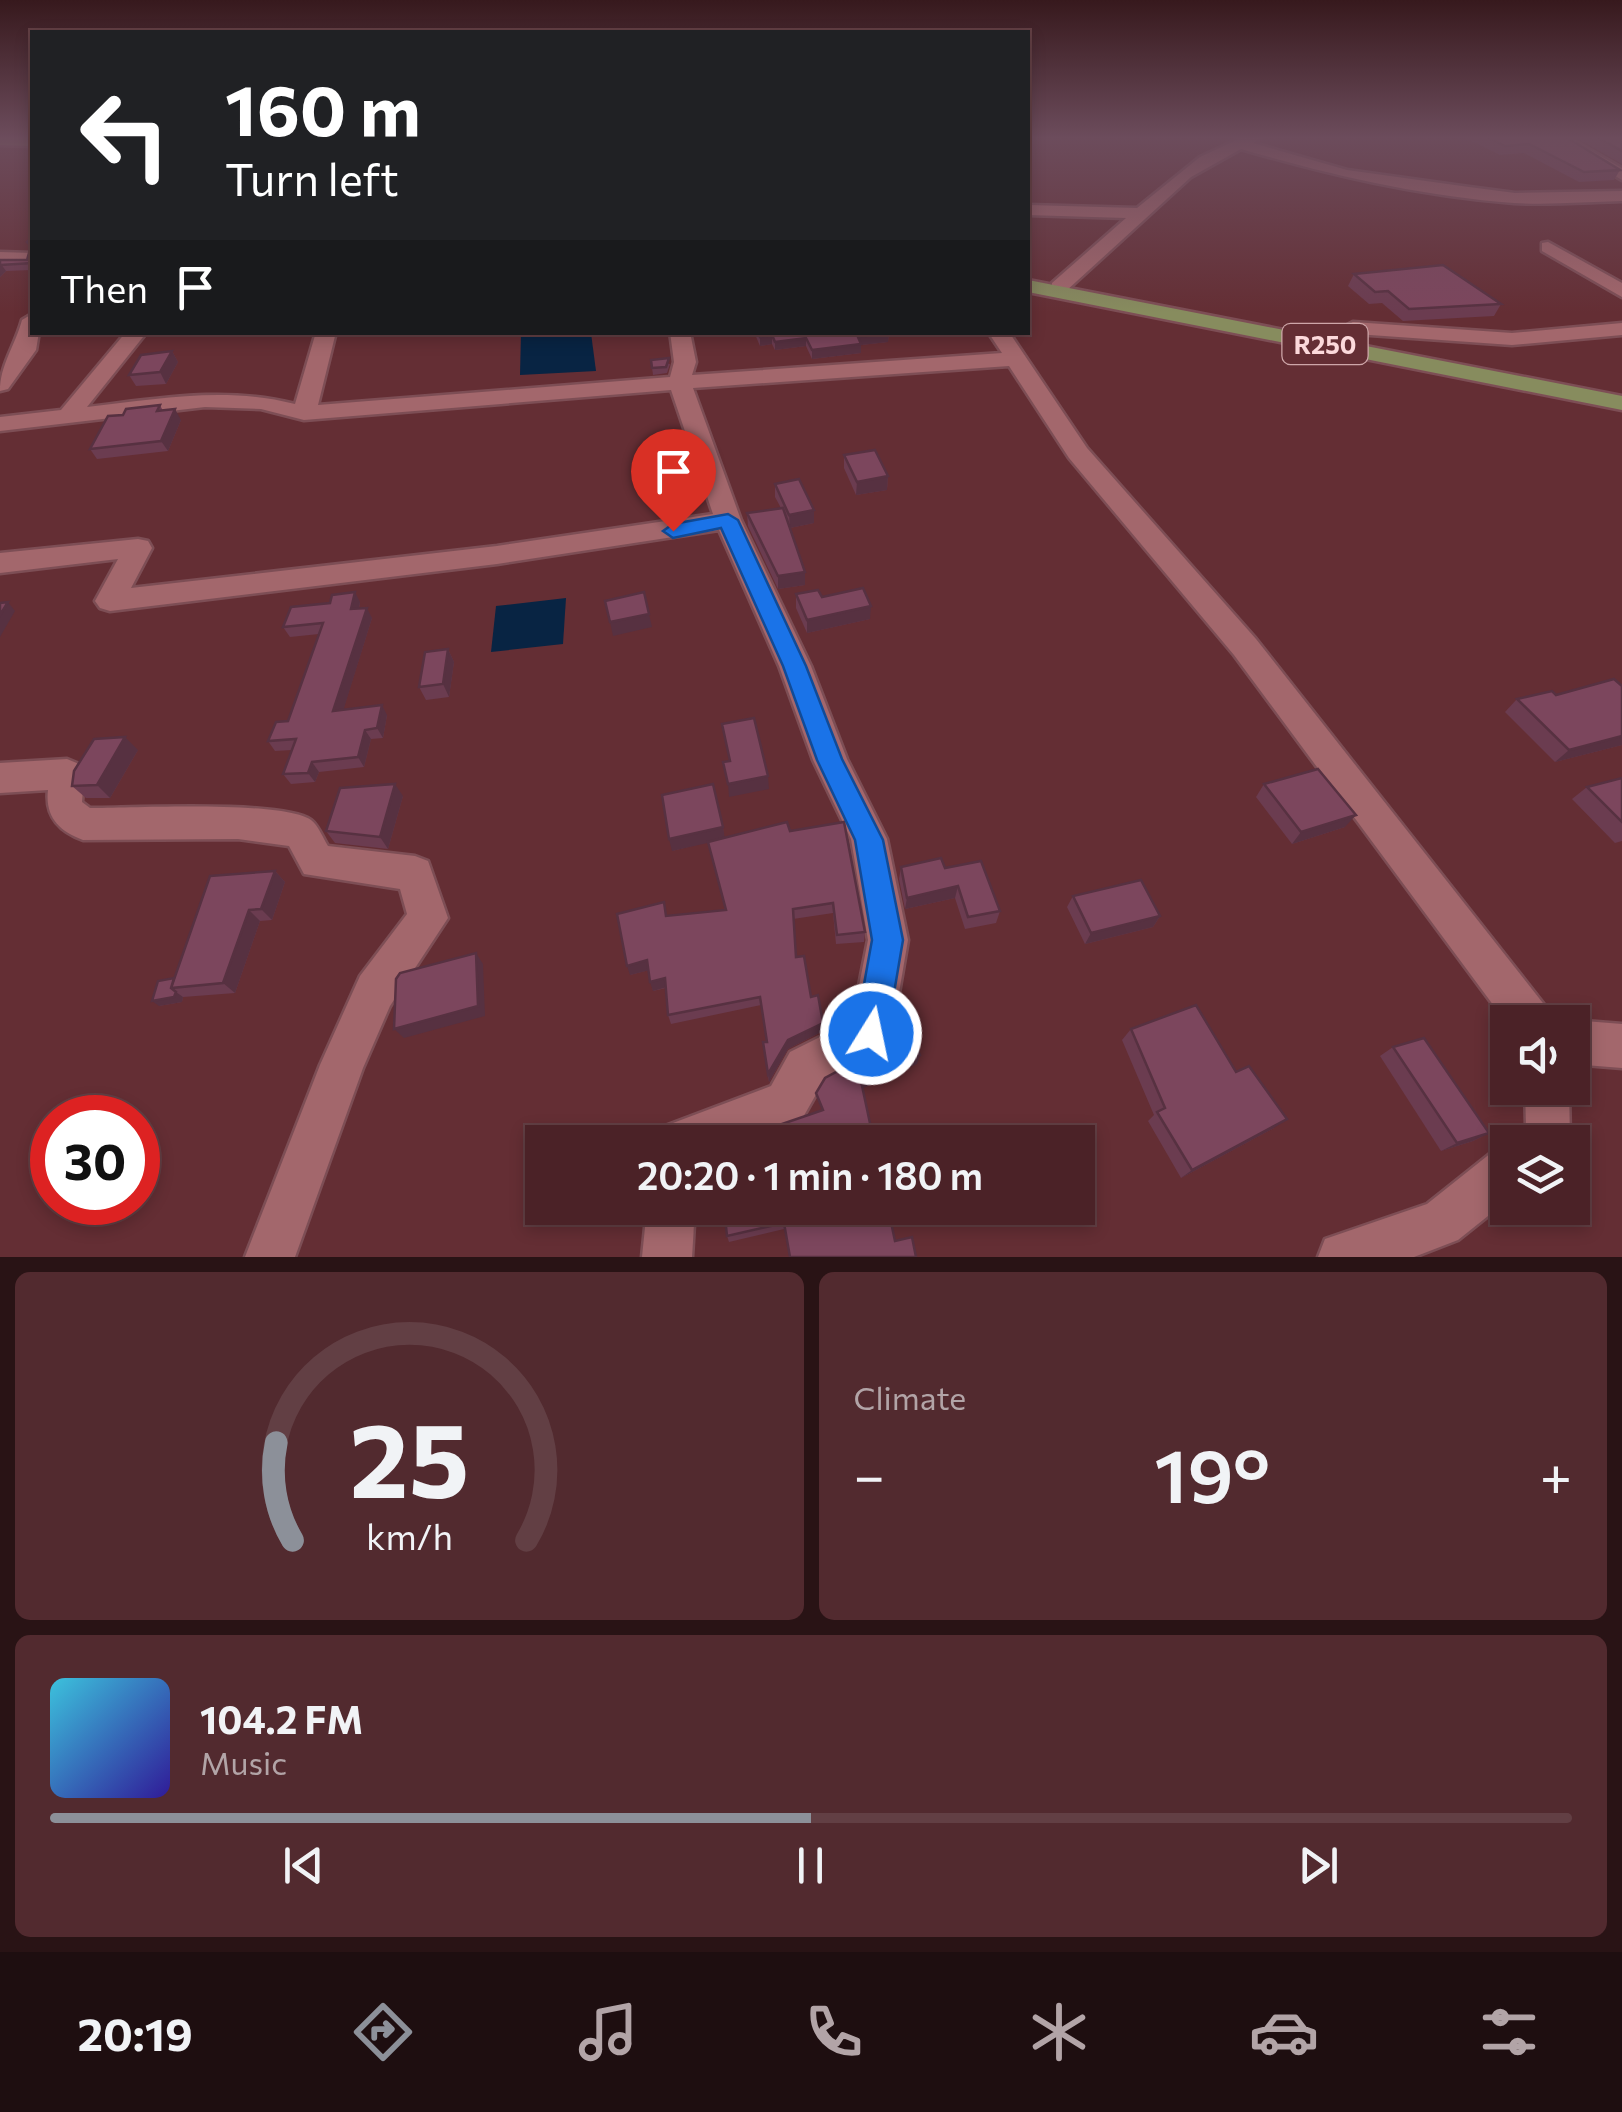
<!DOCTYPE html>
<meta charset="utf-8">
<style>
body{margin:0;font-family:Commissioner,sans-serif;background:#522a2f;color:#f1f3f6;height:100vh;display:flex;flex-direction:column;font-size:38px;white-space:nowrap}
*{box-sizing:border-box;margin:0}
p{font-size:32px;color:#b2a4a7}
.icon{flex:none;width:55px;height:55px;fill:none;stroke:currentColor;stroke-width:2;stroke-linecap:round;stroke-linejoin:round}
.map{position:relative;height:1257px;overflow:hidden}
.sheet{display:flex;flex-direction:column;gap:15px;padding:15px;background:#291315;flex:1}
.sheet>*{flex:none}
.hud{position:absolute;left:30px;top:30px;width:1000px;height:305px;border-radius:0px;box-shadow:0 5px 15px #0003,0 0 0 2px #623f44;background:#202124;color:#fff;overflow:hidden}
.buttons{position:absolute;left:1490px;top:1005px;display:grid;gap:20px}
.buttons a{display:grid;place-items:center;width:100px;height:100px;border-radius:0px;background:#4b2227;box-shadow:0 5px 15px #0003,0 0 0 2px #623f44;font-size:50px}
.speed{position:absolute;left:30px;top:1095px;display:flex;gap:20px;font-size:50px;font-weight:700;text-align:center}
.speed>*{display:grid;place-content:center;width:130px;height:130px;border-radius:50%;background:#4b2227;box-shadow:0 5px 15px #0003,0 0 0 2px #623f44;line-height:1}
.speed .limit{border:15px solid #d22;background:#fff;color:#111}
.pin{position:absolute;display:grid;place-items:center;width:85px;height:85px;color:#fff;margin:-102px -42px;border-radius:50% 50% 50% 0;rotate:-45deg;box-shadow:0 0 10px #0007}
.pin .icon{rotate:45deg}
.me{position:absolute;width:110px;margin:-55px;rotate:10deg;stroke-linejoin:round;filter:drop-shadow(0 0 8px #0008)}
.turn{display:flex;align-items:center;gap:35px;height:210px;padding:0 30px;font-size:45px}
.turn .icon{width:130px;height:130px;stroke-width:2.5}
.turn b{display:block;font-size:70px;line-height:85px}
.then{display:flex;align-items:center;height:95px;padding:0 30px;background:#0003;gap:20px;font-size:38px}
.big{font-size:75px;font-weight:600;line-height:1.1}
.sheet .widget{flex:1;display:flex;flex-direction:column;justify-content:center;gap:15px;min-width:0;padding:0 35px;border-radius:15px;background:#522a2f}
.sheet .dial{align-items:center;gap:0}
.dial svg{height:260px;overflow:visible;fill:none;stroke:#623f44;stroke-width:7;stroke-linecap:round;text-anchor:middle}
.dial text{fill:#f1f3f6;stroke:none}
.song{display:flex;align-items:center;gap:30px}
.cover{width:120px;height:120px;border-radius:15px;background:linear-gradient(135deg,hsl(190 70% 55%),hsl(250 70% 35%))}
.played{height:10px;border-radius:5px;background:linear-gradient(90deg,#8c9099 50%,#623f44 50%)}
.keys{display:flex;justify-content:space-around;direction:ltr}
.heat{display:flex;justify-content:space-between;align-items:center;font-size:55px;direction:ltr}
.sheet .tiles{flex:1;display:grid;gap:15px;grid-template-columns:1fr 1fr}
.widget:last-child{grid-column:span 2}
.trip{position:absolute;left:525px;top:1125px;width:570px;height:100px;border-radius:0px;background:#4b2227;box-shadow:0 5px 15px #0003,0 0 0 2px #623f44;font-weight:600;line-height:100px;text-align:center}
.tabs{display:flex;height:160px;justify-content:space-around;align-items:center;background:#1e0e10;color:#b2a4a7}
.tabs .icon{width:70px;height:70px}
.tabs .active{color:#8c9099}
.tabs b{font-size:45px;color:#f1f3f6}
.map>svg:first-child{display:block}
</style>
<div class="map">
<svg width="1622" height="1257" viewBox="0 0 1622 1257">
<rect width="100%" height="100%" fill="#642e34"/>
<g fill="#082443">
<path d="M521,333H591L596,371L520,375Z"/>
<path d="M566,598L563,644L491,652L496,606Z"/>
</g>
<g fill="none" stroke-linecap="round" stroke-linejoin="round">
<defs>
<g id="minor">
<path d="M1243,137H1262L1253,143L1347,170L1469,187L1515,193L1622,191V201C1586,202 1549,205 1514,203C1420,196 1330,175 1241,149L1191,177L1066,291H1052V283L1126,218L1028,215V205L1137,208L1200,157Z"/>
<path d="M1550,137H1567L1622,168V180Z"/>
<path d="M1548,242L1622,283V297L1542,251V243Z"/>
<path d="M0,252L32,253V263L0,262Z"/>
<path d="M32,314V332H39L36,350L8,389L0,391C0,365 15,346 22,320Z"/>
<path d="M1353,322L1512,333L1622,323V335L1512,345L1356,334L1330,346L1320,340Z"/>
<path d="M126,332H147L87,407C157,399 226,386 295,404L316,332H336L318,405L670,377L674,362L670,332H690L696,362L692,375L1002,353L988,332H1009L1087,448L1256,639L1546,1007L1552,1022L1508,1025L1234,655L1069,458L1009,366L693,388L741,520L811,666L847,759L887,839L908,940L892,1034L886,1049L822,1084L802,1119L741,1142H658L665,1126L771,1086L790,1052L852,1021L868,940L851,839L813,760L779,666L719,530L497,564L110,611L100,608L95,601L118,559L0,573V553L138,539L148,541L152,548L131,588L497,546L713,514L671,390L304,420L261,409L205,407L0,431V417L61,410Z"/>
<path d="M67,759L79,764L84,774L82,802L90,808C131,808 283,800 311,820C318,825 323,838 328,846L415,856L428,861L448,918L390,1006L363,1068L295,1257H245L320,1065L360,976L407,914L400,889L304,874L289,846L238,839L83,840C58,831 45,816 48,790L0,793V763Z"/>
<path d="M1572,1020L1622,1024V1068L1572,1064V1022H1567Z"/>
<path d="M1525,1088H1569L1570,1142H1519L1526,1126Z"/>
<path d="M1508,1147V1200L1458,1240L1414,1257H1318L1325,1239L1427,1204L1491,1153Z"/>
<path d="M647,1208H695L692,1257H642Z"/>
</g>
<g id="major">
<path d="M0,137L32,138V146L0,145Z"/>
<path d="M1028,280L1622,396V410L1028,292Z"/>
</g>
</defs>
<use href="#minor" stroke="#7d4e55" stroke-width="5"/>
<use href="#major" stroke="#7d4e55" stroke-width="5"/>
<use href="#minor" fill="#a3676c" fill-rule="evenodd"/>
<use href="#major" fill="#878c5e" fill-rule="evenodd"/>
</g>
<g fill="#6b3c50">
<path d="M1464,137H1566L1620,170L1614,180L1579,182L1524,153L1500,155Z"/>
<path d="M1575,137H1622V164Z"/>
<path d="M32,237V270L6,271L0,277V260H27L31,248L27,242Z"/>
<path d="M1354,274L1501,304L1494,316L1403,321L1382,303L1369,304L1348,286Z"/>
<path d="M754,332L889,333L888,342L861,345V353L812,359L806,346L775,350L772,344L760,346Z"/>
<path d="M172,351L178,362L166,384L136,386L129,375Z"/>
<path d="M651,360L670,364L667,373L653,375Z"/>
<path d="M160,405L163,411L181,420L168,451L97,459L90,449L123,415Z"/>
<path d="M844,455L888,476L887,490L856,495L844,468Z"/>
<path d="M775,484L814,523L790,528L805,572V585L778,589L748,526L747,513L781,508L775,497Z"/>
<path d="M796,594L822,597L870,619L807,633L796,608Z"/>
<path d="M360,602L359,609L372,618L343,710L387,715L383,738L371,739L364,767L319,772L315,782L291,784L283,774L292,750L275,751L268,741L288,721L319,634L290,637L283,627Z"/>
<path d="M448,649L454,662L449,697L426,700L419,687Z"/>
<path d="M1517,699L1622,745L1555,762L1505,712Z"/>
<path d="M138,750L110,798H86L72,786Z"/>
<path d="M1622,778V841L1615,843L1572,799L1587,787Z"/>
<path d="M1264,784L1345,827L1292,844L1256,797Z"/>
<path d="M403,796L388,849L335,843L326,831Z"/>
<path d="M723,827L724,838L790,831L865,932L864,942L836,944L833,913L793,919L796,957L823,1031L788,1049L769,1082L763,1042H767L761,1005L671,1024L668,1015L666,988L653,991L649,970L630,975L667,916L725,910L708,842L672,851Z"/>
<path d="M901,867L945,868L1000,911L996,923L965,929L955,898L905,909L899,879Z"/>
<path d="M275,871L285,882L272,920L260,921L235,993L183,997L182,1002L159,1006L174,978Z"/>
<path d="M1073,896L1160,916L1153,927L1085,944L1067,907Z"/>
<path d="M1131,1029L1236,1072L1274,1128L1181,1178L1148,1121L1154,1115L1122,1040Z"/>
<path d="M1393,1047L1489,1133L1473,1141L1441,1151L1380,1056Z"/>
<path d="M724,1208L895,1241L916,1257L784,1229L729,1242L727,1236Z"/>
</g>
<g fill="#573141">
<path d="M1,264L6,271L0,277V265Z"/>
<path d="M889,333L888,342L861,345V353L812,359V350L858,337Z"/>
<path d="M772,335V344L760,346V337Z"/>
<path d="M806,338V346L775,350V342Z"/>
<path d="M172,351L178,362L166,384L160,372Z"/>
<path d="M175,409L181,420L168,451L161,441Z"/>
<path d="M888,476L887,490L856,495L857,482Z"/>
<path d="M814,510V523L790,528L789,515Z"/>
<path d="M805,572V585L778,589V576Z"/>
<path d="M355,592L360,602L357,620L351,609Z"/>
<path d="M8,602L15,611L0,637V615Z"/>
<path d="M871,606L870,619L807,633V620Z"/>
<path d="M367,608L372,618L340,721L333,711Z"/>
<path d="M649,614L652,627L613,636L610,622Z"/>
<path d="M448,649L454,662L449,697L443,684Z"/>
<path d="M382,705L387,715L383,738L377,728Z"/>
<path d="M365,730L371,739L364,767L358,757Z"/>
<path d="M1622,736V745L1555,762L1569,750Z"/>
<path d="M125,737L138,750L110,798L97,785Z"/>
<path d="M312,762L319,772L315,782L308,773Z"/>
<path d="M768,776L769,789L729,797L728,784Z"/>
<path d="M395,784L403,796L388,849L380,837Z"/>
<path d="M1356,815L1345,827L1292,844L1301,832Z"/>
<path d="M723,827L725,839L672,851L669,839Z"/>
<path d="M275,871L285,882L272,920L261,909Z"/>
<path d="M958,886L955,898L905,909L907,898Z"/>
<path d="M249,910L260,921L235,993L223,983Z"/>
<path d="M1160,916L1153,927L1085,944L1091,933Z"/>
<path d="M476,953L483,964L485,1016L404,1038L394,1029Z"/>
<path d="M647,960L650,970L630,975L627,966Z"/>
<path d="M665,978L667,987L653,991L650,982Z"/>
<path d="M176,992L183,997L182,1002L159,1006L152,1001Z"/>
<path d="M823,1023V1031L788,1049L769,1082L768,1074L788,1040Z"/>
<path d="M920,1055L917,1064L859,1090L861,1081Z"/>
<path d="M1287,1119L1274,1128L1181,1178L1192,1170Z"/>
<path d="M1489,1133L1473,1141L1441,1151L1457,1143Z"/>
</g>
<g fill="#7c465d" stroke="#573141" stroke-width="2.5">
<path d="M1487,137H1566L1620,170L1584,172L1529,144L1505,146Z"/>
<path d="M1597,137H1622V151Z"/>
<path d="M32,237V263L0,265V260H27L31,246L27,242Z"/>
<path d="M1443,265L1501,304L1409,309L1388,291L1375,292L1354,274Z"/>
<path d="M758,332H889V333L858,337L861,344L812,350L806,338L775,342L772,335L760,337Z"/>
<path d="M172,351L160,372L129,375L141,355Z"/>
<path d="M669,358L666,367L652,368L651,360Z"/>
<path d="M160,405L157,411L175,409L161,441L90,449L108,416L123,415L126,409Z"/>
<path d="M875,450L888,476L857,482L844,455Z"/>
<path d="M799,479L814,510L789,515L775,484Z"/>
<path d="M783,508L805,572L778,576L747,513Z"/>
<path d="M863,588L871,606L807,620L796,594L818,590L822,597Z"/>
<path d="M355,592L351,609L367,608L333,711L382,705L377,728L365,730L358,757L312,762L308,773L283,774L296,739L268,741L276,722L288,721L323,623L283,627L291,607L330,603L332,595Z"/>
<path d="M644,592L649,614L610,622L605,601Z"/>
<path d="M8,602L0,615V603Z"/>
<path d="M448,649L443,684L419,687L425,652Z"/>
<path d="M1614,679L1622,686V736L1569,750L1517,699L1552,691L1556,695Z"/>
<path d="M754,718L768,776L728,784L723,762L730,761L722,724Z"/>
<path d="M125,737L97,785L72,786L74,771L94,739Z"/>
<path d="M1318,769L1356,815L1301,832L1264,784Z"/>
<path d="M1622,778V822L1587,787Z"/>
<path d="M395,784L380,837L326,831L340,788Z"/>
<path d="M713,784L723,827L669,839L662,795Z"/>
<path d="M787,822L790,831L844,822L865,932L837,935L833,903L793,909L796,957L804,956L811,997L818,995L823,1023L788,1040L768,1074L763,1042H767L760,997L668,1015L665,978L650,982L647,960L627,966L617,914L664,902L666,916L726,910L708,842Z"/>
<path d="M941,858L945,868L981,861L1000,911L968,917L958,886L907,898L901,867Z"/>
<path d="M275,871L261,909L249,910L223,983L171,988L210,876Z"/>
<path d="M1141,880L1160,916L1091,933L1073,896Z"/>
<path d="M476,953L478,1006L394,1029L396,979L400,973Z"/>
<path d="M174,978L171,988L176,992L174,997L152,1001L158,981Z"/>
<path d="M1196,1005L1236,1072L1249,1066L1287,1119L1192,1170L1157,1112L1165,1108L1131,1029Z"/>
<path d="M907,1027L920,1055L861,1081L874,1142H717L716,1138H741L823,1110L816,1093L825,1078L890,1043L895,1032Z"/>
<path d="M1424,1038L1489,1133L1457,1143L1393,1047Z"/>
<path d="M724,1208H888L895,1241L912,1237L916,1257H790L784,1223L727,1236Z"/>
</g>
<linearGradient id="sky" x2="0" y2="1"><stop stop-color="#37191d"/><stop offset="0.44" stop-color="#6c4c5c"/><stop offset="1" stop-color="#6c4c5c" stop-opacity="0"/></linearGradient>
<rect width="1622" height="313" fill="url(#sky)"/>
<path fill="#1a73e8" stroke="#114b97" stroke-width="2.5" d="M728,514L738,520L806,666L842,759L883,840L903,940L887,1034L883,1046L871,1050L860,1046L855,1034L872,940L855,840L817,760L783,666L721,528L673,538L663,531L673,524Z"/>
<g text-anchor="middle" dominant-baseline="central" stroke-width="10" stroke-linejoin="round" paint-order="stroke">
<rect fill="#642e34" stroke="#cea6a9" stroke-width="2.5" x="1282.5" y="324" width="85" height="40" rx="8"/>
<g font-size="25" font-weight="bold" fill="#fcd9db">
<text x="1325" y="344">R250</text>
</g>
</g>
</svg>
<div class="buttons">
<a><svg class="icon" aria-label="sound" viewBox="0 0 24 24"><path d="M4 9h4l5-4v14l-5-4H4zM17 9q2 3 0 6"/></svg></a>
<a><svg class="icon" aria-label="layers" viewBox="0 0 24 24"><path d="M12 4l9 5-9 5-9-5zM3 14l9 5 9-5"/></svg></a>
</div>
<div class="speed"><div class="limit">30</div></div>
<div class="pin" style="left:673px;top:531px;background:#d93025"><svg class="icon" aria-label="arrive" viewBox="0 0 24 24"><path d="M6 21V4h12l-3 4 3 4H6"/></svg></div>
<svg class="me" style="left:871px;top:1034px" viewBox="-20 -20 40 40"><circle r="17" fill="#1a73e8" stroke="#fff" stroke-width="3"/><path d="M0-11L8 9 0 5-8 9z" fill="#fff"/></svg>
<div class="trip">20:20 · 1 min · 180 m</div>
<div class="hud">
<div class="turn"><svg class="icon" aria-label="left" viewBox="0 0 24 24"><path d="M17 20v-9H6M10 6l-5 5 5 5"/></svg><div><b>160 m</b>Turn left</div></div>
<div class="then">Then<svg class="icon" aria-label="arrive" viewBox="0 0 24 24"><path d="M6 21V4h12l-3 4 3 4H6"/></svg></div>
</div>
</div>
<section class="sheet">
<div class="tiles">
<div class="widget dial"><svg viewBox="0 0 100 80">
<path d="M14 69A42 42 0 1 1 86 69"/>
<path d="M14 69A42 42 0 0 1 9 39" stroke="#8c9099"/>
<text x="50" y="56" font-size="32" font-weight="700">25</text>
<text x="50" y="72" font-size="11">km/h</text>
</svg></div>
<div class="widget"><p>Climate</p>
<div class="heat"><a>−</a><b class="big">19°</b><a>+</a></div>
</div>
<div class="widget">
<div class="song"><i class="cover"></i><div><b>104.2 FM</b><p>Music</p></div></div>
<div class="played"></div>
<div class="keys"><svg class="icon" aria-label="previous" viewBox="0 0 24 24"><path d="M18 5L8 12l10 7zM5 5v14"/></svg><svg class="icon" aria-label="pause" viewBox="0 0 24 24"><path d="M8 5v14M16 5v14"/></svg><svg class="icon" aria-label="next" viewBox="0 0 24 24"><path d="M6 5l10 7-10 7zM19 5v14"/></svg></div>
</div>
</div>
</section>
<nav class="tabs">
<b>20:19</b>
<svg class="icon active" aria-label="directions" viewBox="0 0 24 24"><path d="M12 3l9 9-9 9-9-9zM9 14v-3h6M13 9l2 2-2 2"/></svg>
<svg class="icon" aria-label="music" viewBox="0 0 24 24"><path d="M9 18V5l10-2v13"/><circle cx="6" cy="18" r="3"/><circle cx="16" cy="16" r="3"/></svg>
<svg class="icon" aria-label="phone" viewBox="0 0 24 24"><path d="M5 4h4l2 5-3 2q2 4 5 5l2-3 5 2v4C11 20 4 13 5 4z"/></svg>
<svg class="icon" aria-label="climate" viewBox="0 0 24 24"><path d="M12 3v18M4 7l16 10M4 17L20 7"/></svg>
<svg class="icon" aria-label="car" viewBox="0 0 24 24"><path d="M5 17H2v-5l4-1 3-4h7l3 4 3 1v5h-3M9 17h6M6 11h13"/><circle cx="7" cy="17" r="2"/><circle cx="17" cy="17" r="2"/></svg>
<svg class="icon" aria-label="filters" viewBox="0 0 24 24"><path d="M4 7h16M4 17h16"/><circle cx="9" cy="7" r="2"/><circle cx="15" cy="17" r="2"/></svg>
</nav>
